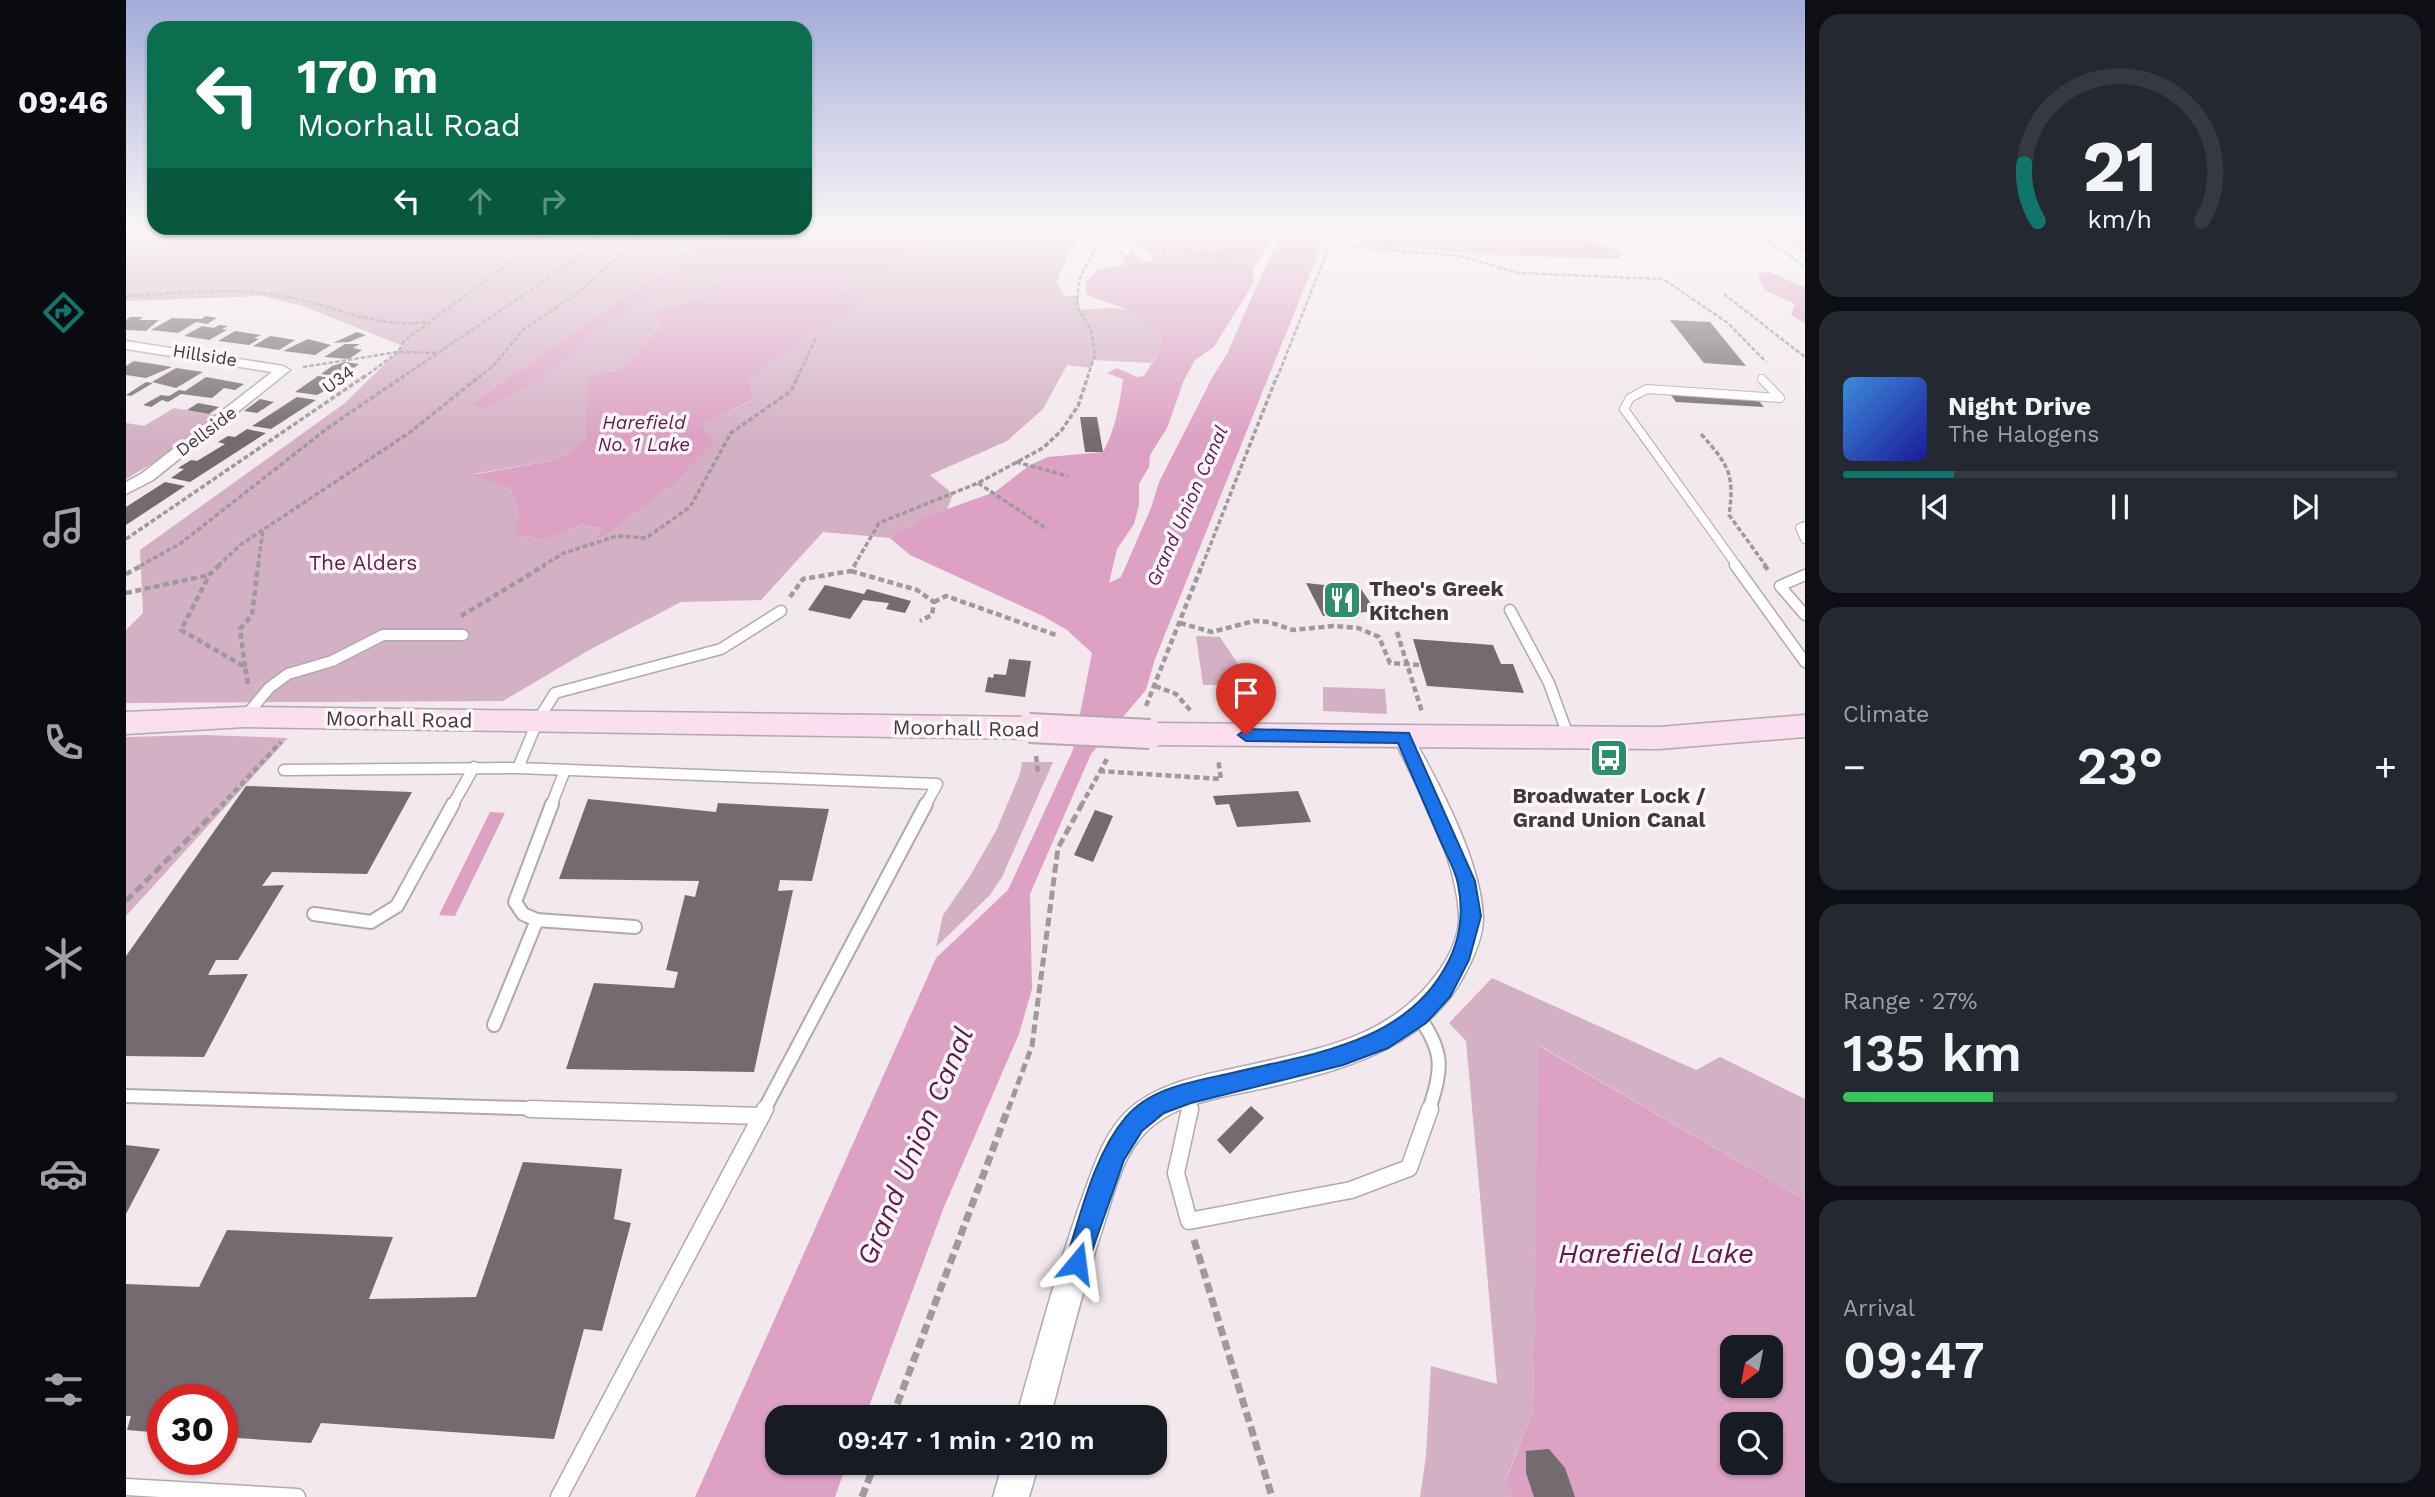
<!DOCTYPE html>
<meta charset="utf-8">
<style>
body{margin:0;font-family:"Work Sans",sans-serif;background:#242831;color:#f1f3f6;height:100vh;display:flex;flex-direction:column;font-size:26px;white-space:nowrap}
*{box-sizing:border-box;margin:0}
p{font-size:23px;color:#9ea1a6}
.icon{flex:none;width:38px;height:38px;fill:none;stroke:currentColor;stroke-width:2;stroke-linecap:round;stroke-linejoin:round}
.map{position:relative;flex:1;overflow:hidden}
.drawer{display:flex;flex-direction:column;gap:14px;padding:14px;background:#0d0f14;width:630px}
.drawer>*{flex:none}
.top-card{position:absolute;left:21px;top:21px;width:665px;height:214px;border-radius:21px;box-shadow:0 2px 5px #0004;background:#0b6e4f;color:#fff;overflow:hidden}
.needle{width:46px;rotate:212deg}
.tools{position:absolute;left:1594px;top:1335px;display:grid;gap:14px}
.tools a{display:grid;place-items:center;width:63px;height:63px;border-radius:14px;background:#171b24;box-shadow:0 2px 5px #0004;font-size:35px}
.speed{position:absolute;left:21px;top:1384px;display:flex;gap:14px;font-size:35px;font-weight:700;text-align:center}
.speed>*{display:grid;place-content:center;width:91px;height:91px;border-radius:50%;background:#171b24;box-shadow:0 2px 5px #0004;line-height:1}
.speed .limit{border:10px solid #d22;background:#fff;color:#111}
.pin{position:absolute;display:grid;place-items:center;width:60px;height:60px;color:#fff;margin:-72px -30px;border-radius:50% 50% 50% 0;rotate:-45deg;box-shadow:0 0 7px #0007}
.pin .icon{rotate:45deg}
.me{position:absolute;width:77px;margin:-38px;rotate:16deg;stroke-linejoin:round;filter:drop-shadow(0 0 5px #0008)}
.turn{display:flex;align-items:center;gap:24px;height:147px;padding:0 35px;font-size:32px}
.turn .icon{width:91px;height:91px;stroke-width:2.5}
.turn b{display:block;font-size:49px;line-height:60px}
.lanes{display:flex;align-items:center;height:66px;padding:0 35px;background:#0003;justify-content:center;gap:35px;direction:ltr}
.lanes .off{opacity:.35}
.big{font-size:52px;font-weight:600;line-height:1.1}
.drawer .widget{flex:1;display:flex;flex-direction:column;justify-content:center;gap:10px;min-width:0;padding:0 24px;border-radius:21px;background:#242831}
.drawer .dial{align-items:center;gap:0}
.dial svg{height:182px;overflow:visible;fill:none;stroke:#363941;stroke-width:7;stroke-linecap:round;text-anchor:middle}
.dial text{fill:#f1f3f6;stroke:none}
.song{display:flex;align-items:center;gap:21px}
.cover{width:84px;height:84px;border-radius:10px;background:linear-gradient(135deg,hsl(210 70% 55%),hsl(240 70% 35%))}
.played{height:7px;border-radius:4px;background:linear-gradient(90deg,#0f766e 20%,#363941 20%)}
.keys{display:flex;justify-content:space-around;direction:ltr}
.heat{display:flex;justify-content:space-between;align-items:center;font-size:38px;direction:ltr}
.charge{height:10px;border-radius:5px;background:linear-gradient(90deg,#34c759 27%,#363941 0)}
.trip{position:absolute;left:639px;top:1405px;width:402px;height:70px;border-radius:21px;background:#171b24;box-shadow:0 2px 5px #0004;font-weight:600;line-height:70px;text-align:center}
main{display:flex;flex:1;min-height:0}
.dock{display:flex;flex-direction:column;width:126px;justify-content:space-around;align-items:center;background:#090b0e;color:#9ea1a6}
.dock .icon{width:49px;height:49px}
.dock .on{color:#0f766e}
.dock b{font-size:32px;color:#f1f3f6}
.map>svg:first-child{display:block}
</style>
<main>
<nav class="dock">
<b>09:46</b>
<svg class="icon on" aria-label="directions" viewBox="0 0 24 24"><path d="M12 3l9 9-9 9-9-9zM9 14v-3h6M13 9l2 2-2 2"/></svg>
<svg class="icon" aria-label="music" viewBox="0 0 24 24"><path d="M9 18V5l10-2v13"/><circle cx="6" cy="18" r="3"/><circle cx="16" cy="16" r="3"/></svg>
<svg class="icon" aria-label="phone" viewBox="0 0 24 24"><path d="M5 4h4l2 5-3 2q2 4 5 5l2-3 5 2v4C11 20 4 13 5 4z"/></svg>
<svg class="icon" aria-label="climate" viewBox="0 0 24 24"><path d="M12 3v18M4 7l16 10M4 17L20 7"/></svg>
<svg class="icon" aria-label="car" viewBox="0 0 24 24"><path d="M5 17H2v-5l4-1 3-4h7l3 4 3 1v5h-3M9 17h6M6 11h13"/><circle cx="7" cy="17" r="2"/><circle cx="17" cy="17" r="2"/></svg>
<svg class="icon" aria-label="filters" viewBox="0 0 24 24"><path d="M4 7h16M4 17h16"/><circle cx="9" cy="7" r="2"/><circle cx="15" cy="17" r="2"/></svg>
</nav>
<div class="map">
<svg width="1679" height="1497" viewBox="0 0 1679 1497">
<rect width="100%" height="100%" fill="#f2e8ed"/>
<g fill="#d4b0c4">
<path d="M0,229H605L606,233L589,243L554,251L550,268L529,277L345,402L360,409L424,373L466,335L550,280L594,271L604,276L583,288L581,297L523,312L535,323L494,372L461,376L462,440L433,459L348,474L384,488L393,513L389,535L419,540L454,525L475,528L473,539L488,525L574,425L625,401L621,380L686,332L713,321L737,300L716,292L723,277L788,252L767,248L782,242L794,243L804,229H972L975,238L954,236L941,257L931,281L938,296H952L954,310C991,307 1014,303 1036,339L1035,348L1025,363L968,360L965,368L941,365L917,409L881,441L804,475L827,494L821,510L796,518L764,538L697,532L635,600L555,602L465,649L377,701L0,703V630L17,613L14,550L219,403L277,346L177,306L137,296L0,301Z"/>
<path d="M48,408L90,415L27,463L0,479V423L18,426Z"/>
<path d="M1070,636L1094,637L1126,685H1077Z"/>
<path d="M1197,687L1259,689L1261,714L1197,711Z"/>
<path d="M79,735L162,738L0,916V737Z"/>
<path d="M896,762H927L876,877L864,895L810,947L817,915L844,876L870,831L894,774Z"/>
<path d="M1366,978L1570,1070L1594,1057L1679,1099V1200L1414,1046L1407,1411L1380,1479L1386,1497H1294L1300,1456L1305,1366L1371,1384L1340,1041L1323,1023Z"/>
</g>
<g fill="#dca1c3" fill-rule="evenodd">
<path d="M605,229H804L793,243L782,242L769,247L789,252L759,277H723L716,292L738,300L713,321L686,332L622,380L626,400L575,425L587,443L547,484L471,540L475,528L454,525L419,540L388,535L393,513L384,488L347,475L433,459L461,440V376L494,371L535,324L523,312L581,297L583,288L603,276L594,271L550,280L466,335L424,373L360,409L344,403L529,277L549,268L554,251L589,243L606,233Z"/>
<path d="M1001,229H1150L1143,247L1126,269L1128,282L1088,347L1069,360L1058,380L1041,428L1024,455L1023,467L1013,484V505L1008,524L991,549L983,583L995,577L1025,508L1033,482L1087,376L1101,354L1138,269L1160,229H1202L1029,659L1020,690L965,754L904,894L906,989L893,1034L818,1207L739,1417L651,1418V1463H721L709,1497H569L810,958L882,890L947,750L966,653L941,630L917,616L784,555L764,538L796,518L869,492L904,465L922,457L977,452C989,431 994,403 997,379L981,373L991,368L1011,377L1018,376L1035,348L1036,339C1018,310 989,307 960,294V282L971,270L999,265L992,246L1000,245L1018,263L1026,260L1027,256L1000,234Z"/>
<path d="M1238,229H1456V236L1462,241L1494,250L1496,256L1492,259L1390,256L1236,245L1234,242Z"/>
<path d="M1641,229H1679V254Z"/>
<path d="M1640,271L1679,287V323L1665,315L1669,304L1639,290L1632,275Z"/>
<path d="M364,812L379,813L329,916L313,915Z"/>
<path d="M1413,1046L1679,1200V1497H1386L1380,1480L1407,1411ZM1606,1348H1645V1386H1606ZM1606,1424H1645V1463H1606Z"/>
</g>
<g fill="#736b70">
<path d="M80,316L91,318L81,324L70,322L52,333L25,330L46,318L75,319Z"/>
<path d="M4,317H17L13,320H33L20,331L0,330V320Z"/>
<path d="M1544,320L1584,322L1620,366L1578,363Z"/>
<path d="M93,325L102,326L96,329L101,330L83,340L58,336L76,326L88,328Z"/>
<path d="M109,331L135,335L128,338L133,339L123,345L92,341Z"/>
<path d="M231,332L240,335L223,342L207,343Z"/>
<path d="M144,336L157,338L169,340L153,350L127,346Z"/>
<path d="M182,339L205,345L189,355L157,351Z"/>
<path d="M219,344H234L227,348L236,350L223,359L198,357Z"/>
<path d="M8,361L28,364L46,367L20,378L0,375V366Z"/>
<path d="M219,362L233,364L216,377L195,374L206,366Z"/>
<path d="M50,368L77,372L50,388L26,382Z"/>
<path d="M192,376L218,380L191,395L169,392Z"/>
<path d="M80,377L118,384L109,390L98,388L86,398L55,394L42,402L36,400L25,407L17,405L35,395L43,396L53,390L59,391Z"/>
<path d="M20,382L27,383L5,396L0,395Z"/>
<path d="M1545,395L1632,400L1638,407L1550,402Z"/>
<path d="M171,397L190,400L145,429L126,426Z"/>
<path d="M134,399L148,402L131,413L118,411Z"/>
<path d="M72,403L93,407L83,414L61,410Z"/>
<path d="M954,417H971L977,452H959Z"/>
<path d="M121,429L140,433L64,482L45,478L58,469L52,468L65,460L71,461L99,444L92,442L102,436L109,437Z"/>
<path d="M39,482L59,486L0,525V507Z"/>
<path d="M1180,583L1235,589L1250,611L1197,616Z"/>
<path d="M699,585L738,594L741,589L785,601L779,613L760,609L763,603L737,600L724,619L682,610Z"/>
<path d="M1287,639L1367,645L1375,664H1387L1398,693L1301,686Z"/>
<path d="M883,659L905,661L899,697L859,692L862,677L867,678L868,674L880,675Z"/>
<path d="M120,786L286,792L241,874L146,872L136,886L158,885L112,960H90L82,975L122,974L78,1057L0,1056V956Z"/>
<path d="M1172,791L1185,822L1111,827L1103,804L1090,805L1087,796Z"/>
<path d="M462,799L590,812L592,803L703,809L686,881L654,880L652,891L667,890L628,1072L440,1069L468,983L548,988L552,972L540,970L559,895L569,897L573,881L433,879Z"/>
<path d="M969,810L987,816L967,862L948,855Z"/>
<path d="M1125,1106L1138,1118L1104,1154L1091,1140Z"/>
<path d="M0,1145L34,1149L0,1214Z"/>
<path d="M397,1162L496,1169L488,1219L505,1223L476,1331L458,1329L428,1439L195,1423L185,1443L96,1437V1400H37V1433L1,1430L5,1416H0V1284L73,1287L101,1230L267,1237L243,1299L350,1297Z"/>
<path d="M1423,1449L1439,1468L1449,1497H1408L1400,1473V1451Z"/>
</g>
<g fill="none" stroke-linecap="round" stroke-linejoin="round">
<defs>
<path id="lane-far4" d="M987,229L992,243L1001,252"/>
<g id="lane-far3">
<path d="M1679,526L1674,528L1679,539"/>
<path d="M1611,566L1498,409L1504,398L1521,389L1654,398L1636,379"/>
</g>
<g id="lane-far2">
<path d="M1609,565L1679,662"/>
<path d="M1679,575L1654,586L1679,615"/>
<path d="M1384,610L1423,683L1443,738"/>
<path d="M655,611L595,649L429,693L412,720L392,768L811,784L799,806"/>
<path d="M119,717L143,688L162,674L206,661L257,635H337"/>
<path d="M158,770L392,768"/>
<path d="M326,806L348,767"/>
<path d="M425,806L439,770"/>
</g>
<g id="lane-far1">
<path d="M426,804L389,902L397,914L411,920L509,927"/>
<path d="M188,914L245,922L271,906L327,804"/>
<path d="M1293,1017C1319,1053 1316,1069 1303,1110"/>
<path d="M368,1025L411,920"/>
<path d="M0,1096L460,1110"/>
<path d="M638,1110L800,804"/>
<path d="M1064,1110L1065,1093"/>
</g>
<g id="lane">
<path d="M404,1109L635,1116"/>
<path d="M1064,1109L1050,1173L1063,1221L1225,1190L1283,1168L1304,1109"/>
<path d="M0,1487L171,1497"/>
<path d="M433,1497L639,1109"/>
</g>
<g id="street">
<path d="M0,341L157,366L164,370L27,480L0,494V482L15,474L146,372L0,349Z"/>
<path d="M1277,729L1284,732C1311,779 1356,863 1357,918C1357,935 1350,952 1342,968C1306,1044 1227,1067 1152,1085C1108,1096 1052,1099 1019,1133C996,1157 988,1193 978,1224C957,1287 941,1353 924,1418H890C912,1341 932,1264 959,1190C969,1163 979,1132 1001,1111C1034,1080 1085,1074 1128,1064C1202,1047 1269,1035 1315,968C1325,953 1334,933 1333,914C1329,853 1293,791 1267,737L1270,732Z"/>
<path d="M877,1463H913L903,1497H867Z"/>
</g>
<g id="secondary">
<path d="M119,707L903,717L913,720L918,728L913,736L903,739L119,727L0,734V712Z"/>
<path d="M1679,715V737L1533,749L1024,745L1014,742L1009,734L1014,726L1024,723L1533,727Z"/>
</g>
</defs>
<use href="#lane-far4" stroke="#b1a9ad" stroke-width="8"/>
<use href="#lane-far3" stroke="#b1a9ad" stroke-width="10"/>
<use href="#lane-far2" stroke="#b1a9ad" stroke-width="13"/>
<use href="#lane-far1" stroke="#b1a9ad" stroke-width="16"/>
<use href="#lane" stroke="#b1a9ad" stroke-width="19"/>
<use href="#street" stroke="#b1a9ad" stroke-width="3"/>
<use href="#secondary" stroke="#b1a9ad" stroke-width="3"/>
<g stroke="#a0999c" stroke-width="2.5" stroke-dasharray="4.5 2" stroke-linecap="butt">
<path d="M1627,229L1679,267"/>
<path d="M1230,247L1334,256L1393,273L1537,279L1602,323L1640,362"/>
<path d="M1016,248L1106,257"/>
<path d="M1598,294L1679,357"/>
<path d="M0,296C50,294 102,287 152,295C203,303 247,329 300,322"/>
<path d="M177,367L272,352L311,353"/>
<path d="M237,378L272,352L278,341L429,229"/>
<path d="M275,378L448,261L479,229"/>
<path d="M352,378L367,366L397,330L454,291L509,242L517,229"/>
<path d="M671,378L691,336"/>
<path d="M961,378L969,355L965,330L951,306L953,279L974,240"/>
<path d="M1151,378L1210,229"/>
</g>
<g stroke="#a0999c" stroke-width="3.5" stroke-dasharray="5 2.5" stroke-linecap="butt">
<path d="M1575,434C1602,464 1609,474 1603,515L1640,566"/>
<path d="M890,462L942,476"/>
<path d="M852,483L921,529"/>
<path d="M0,539L239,376"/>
<path d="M14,566L55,543L203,427L278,376"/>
<path d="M92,566L114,545L283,433L354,376"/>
<path d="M132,566L137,529"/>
<path d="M416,566L438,553L491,536L520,538L564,507L605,433L665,391L672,376"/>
<path d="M728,566L753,523L852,483L917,448L935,431L952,406L962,376"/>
<path d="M1076,566L1151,376"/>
</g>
<g stroke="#a0999c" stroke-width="4.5" stroke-dasharray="6 3.5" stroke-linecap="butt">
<path d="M94,565L84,574L55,630L119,667L122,684"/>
<path d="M1638,565L1643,571"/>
<path d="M725,571L791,590L808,602L806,615L794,621"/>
<path d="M0,574L17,565"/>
<path d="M0,593L83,575"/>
<path d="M664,597L677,579L725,571L729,565"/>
<path d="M808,602L820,596L930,635"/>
<path d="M335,616L419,565"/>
<path d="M1054,623L1086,632L1128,621L1143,622L1167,630L1207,626L1232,628L1253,637L1264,663L1295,665"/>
<path d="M1271,632L1296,712"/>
<path d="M119,667L114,629L126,615L132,565"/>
<path d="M1029,686L1050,694L1065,711"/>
<path d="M1020,706L1076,565"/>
<path d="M910,756L912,773"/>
<path d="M973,771L1095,779L1092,759"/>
<path d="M95,806L155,742"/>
<path d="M955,806L981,759"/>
</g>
<g stroke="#a0999c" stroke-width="5" stroke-dasharray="9 4.5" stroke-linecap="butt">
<path d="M0,901L97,804"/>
<path d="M882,1110L906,1046L932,848L956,804"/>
</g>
<g stroke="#a0999c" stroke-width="7" stroke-dasharray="10 5" stroke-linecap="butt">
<path d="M1068,1240L1146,1497"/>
<path d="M766,1418L882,1109"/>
<path d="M736,1497L749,1463"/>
</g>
<use href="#lane-far4" stroke="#fff" stroke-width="6"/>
<use href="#lane-far3" stroke="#fff" stroke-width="8"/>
<use href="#lane-far2" stroke="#fff" stroke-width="10"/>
<use href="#lane-far1" stroke="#fff" stroke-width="12"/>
<use href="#lane" stroke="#fff" stroke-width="16"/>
<use href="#street" fill="#fff" fill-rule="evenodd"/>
<use href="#secondary" fill="#fbdff0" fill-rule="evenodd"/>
<defs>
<path id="secondary-bridge" d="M903,728L1024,734"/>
</defs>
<use href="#secondary-bridge" stroke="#b1a9ad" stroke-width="32" stroke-linecap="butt"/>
<use href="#secondary-bridge" stroke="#fbdff0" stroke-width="28"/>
</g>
<linearGradient id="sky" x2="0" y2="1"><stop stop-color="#a3acd9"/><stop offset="0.52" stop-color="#f9f5f7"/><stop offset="1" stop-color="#f9f5f7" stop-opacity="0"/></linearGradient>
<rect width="1679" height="439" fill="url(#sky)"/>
<path fill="#1a73e8" stroke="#114b97" stroke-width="2" d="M1120,729L1283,733L1349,881L1355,916L1343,960L1324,997L1300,1023L1262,1048L1217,1065L1065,1103L1038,1113L1016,1131L998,1160L959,1271L951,1274L942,1271L939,1263C955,1215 967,1156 1000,1117C1025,1087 1070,1081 1106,1073C1184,1054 1278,1044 1320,966C1335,939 1338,913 1332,884C1329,869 1320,854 1314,840C1300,808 1286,775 1272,743L1120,741L1112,735Z"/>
<defs>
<symbol id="restaurant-square" viewBox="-11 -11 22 22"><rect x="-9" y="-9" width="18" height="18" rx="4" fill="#2d906a" stroke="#fff6fb"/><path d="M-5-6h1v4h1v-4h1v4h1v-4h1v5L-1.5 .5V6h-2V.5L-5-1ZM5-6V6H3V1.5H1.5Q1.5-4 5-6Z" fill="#fff"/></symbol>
<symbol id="bus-square" viewBox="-11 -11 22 22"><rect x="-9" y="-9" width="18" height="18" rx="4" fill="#2d906a" stroke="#fff6fb"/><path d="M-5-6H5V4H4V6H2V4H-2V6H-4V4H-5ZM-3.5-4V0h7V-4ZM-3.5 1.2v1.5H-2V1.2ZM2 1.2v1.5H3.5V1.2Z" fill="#fff"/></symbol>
</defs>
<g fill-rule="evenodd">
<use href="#restaurant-square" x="1194" y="578" width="44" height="44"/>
<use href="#bus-square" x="1461" y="736" width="44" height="44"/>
</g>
<g text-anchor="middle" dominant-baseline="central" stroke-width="7" stroke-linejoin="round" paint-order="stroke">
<g font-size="18" fill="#3e3b3d" stroke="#fff6fb">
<text transform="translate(79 355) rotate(9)">Hillside</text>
<text transform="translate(212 379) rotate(-36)">U34</text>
<text transform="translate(80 431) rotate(-37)">Dellside</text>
</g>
<g font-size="19" font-style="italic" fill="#5f1a48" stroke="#fff6fb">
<text x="518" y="422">Harefield<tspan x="518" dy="22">No. 1 Lake</tspan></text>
<text transform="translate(1061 506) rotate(-66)">Grand Union Canal</text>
</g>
<g font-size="21" fill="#601c49" stroke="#fff6fb">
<text x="237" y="562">The Alders</text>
</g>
<g font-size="21" font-weight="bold" fill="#3e3b3d" stroke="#fff6fb" text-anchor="start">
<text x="1243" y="588">Theo's Greek<tspan x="1243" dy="24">Kitchen</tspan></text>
<text x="1483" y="795" text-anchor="middle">Broadwater Lock /<tspan x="1483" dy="24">Grand Union Canal</tspan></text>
</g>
<g font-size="21" fill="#3e3b3d" stroke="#fff6fb">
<text transform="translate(273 719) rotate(1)">Moorhall Road</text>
<text transform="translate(840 728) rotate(1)">Moorhall Road</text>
</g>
<g font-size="28" font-style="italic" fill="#5f1a48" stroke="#fff6fb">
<text transform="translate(789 1146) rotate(-67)">Grand Union Canal</text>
<text x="1530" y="1253">Harefield Lake</text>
</g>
</g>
</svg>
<div class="tools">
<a><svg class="needle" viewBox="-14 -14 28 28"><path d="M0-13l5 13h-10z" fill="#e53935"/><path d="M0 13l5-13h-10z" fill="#9ea1a6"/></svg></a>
<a><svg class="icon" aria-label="search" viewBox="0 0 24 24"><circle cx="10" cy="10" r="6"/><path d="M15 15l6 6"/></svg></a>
</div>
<div class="speed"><div class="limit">30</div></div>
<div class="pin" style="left:1120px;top:735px;background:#d93025"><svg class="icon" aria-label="arrive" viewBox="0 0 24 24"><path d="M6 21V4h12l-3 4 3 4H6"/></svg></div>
<svg class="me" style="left:951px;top:1263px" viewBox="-20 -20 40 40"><path d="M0-17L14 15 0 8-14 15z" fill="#1a73e8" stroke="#fff" stroke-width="4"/></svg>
<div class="trip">09:47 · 1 min · 210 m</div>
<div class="top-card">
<div class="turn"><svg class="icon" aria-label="left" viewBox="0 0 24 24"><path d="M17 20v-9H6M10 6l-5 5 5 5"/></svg><div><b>170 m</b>Moorhall Road</div></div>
<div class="lanes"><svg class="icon" aria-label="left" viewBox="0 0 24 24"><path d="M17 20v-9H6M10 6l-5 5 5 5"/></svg><svg class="icon off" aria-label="ahead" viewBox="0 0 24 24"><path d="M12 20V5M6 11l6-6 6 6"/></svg><svg class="icon off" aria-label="right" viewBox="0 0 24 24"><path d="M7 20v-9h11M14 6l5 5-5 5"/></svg></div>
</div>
</div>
<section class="drawer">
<div class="widget dial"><svg viewBox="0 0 100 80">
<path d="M14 69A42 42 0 1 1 86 69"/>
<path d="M14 69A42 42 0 0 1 8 44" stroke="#0f766e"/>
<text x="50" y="56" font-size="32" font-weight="700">21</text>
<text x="50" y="72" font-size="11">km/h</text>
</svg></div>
<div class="widget">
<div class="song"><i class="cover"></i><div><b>Night Drive</b><p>The Halogens</p></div></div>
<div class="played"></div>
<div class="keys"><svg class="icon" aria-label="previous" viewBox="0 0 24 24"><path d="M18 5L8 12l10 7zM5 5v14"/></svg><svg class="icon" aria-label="pause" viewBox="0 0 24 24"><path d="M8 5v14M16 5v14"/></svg><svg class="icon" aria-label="next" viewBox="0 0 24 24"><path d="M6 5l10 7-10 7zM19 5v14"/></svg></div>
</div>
<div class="widget"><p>Climate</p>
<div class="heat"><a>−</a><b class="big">23°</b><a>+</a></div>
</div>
<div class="widget"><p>Range · 27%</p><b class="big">135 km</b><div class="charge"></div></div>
<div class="widget"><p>Arrival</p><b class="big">09:47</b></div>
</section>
</main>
